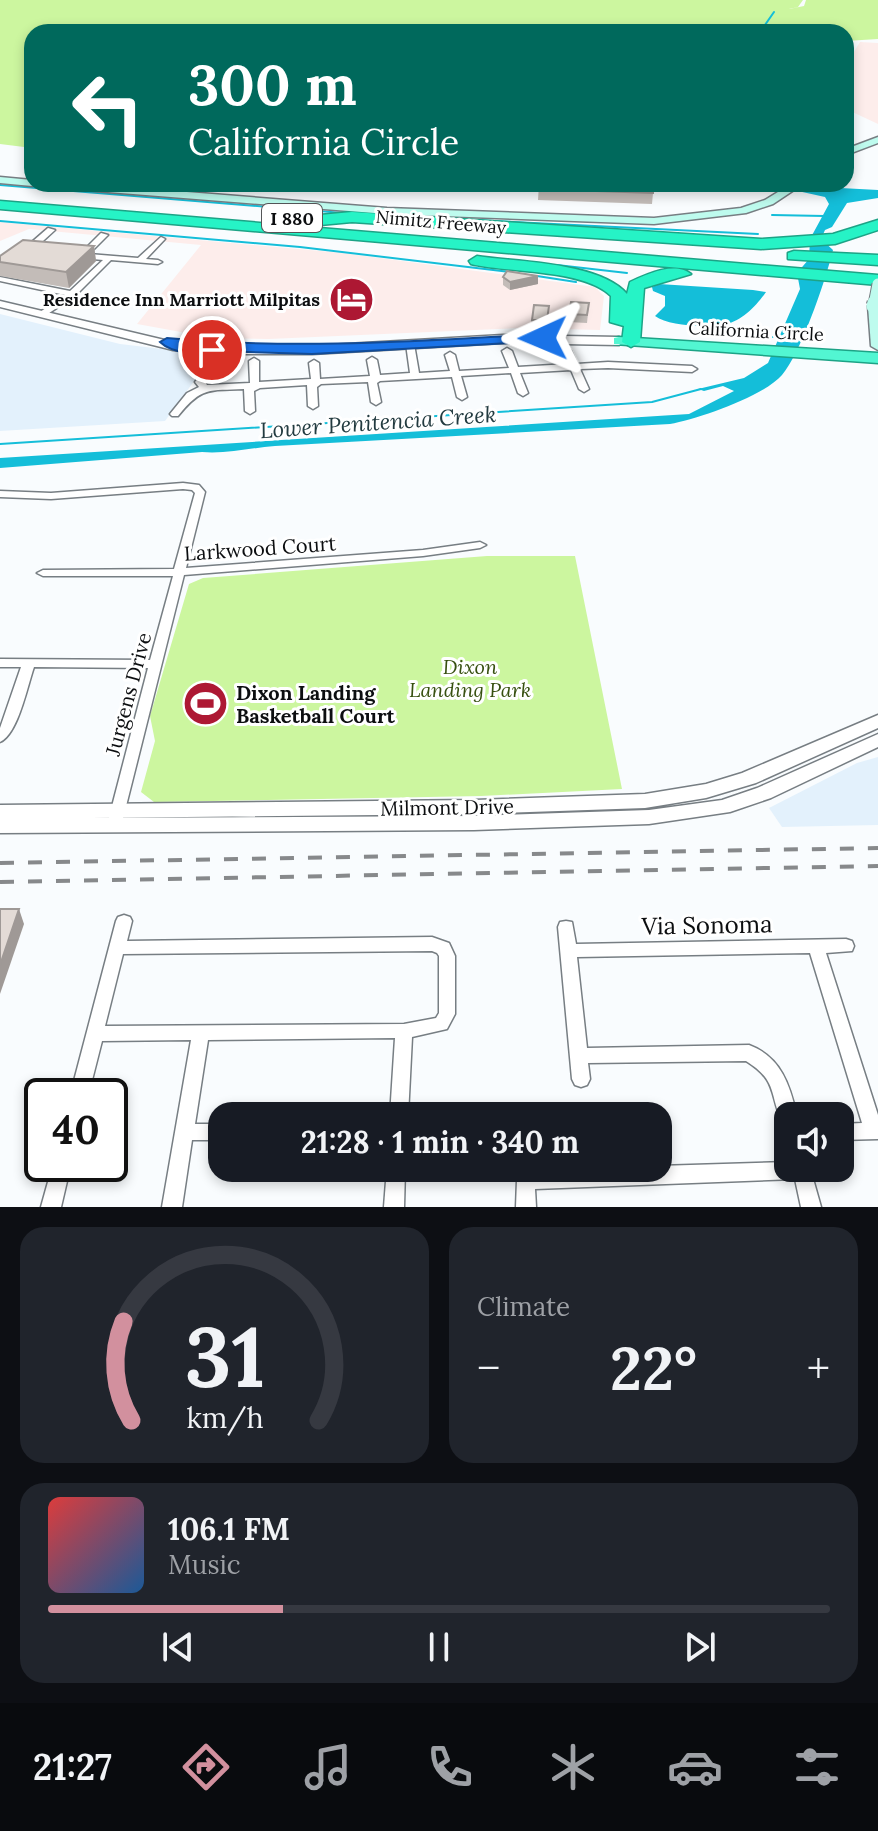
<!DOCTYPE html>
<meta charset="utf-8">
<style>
body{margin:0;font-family:Lora,serif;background:#20242c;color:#f1f3f6;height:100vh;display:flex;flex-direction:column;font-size:30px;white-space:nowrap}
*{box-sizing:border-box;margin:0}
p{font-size:26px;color:#9ea1a6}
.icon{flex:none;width:44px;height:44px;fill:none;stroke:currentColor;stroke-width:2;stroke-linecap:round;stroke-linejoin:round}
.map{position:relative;height:1207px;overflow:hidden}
.drawer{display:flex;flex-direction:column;gap:20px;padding:20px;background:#0d0f14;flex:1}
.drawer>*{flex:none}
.guide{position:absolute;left:24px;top:24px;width:830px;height:168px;border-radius:24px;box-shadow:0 4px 12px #0003;background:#00695c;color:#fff;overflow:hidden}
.buttons{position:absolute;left:774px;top:1102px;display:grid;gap:16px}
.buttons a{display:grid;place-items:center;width:80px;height:80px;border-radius:16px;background:#171b24;box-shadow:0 4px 12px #0003;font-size:40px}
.speed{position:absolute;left:24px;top:1078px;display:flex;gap:16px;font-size:40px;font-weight:700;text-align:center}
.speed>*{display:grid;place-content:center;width:104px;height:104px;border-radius:50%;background:#171b24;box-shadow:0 4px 12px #0003;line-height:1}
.speed .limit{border:4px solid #111;border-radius:12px;background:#fff;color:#111}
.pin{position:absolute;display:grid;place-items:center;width:68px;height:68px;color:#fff;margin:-34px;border:4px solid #fff;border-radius:50%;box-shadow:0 2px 8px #0007}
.me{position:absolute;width:88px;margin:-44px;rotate:269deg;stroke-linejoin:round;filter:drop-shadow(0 0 6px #0008)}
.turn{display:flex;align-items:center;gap:28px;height:168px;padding:0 32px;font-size:36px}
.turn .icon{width:104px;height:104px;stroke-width:2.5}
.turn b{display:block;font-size:56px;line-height:68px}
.big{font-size:60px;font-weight:700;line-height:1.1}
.drawer .widget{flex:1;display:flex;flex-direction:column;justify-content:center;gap:12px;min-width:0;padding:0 28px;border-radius:24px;background:#20242c}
.drawer .dial{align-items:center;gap:0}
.dial svg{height:208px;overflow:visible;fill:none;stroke:#363941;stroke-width:7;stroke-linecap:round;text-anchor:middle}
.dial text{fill:#f1f3f6;stroke:none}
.song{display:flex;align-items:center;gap:24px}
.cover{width:96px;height:96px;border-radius:12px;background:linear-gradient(135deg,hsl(0 70% 55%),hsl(210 70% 35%))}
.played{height:8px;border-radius:4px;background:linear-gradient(90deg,#d2909e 30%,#363941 30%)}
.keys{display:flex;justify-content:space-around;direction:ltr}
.heat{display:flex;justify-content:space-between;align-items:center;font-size:44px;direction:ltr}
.drawer .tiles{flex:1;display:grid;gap:20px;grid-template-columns:1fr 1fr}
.widget:last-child{grid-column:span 2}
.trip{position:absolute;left:208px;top:1102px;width:464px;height:80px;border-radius:24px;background:#171b24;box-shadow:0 4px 12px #0003;font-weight:700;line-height:80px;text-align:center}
.tab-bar{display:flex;height:128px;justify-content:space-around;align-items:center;background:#090b0e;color:#9ea1a6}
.tab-bar .icon{width:56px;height:56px}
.tab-bar .active{color:#d2909e}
.tab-bar b{font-size:36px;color:#f1f3f6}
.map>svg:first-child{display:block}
</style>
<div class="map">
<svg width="878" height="1207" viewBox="0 0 878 1207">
<rect width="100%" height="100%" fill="#f9fcfe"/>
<g fill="#e3f1fc">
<path d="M0,314L120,344L213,355L165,421L0,431Z"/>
<path d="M878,757V825L782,827L769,808L857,763Z"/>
</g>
<g fill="#fdedeb">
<path d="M860,42L878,43V124L846,109V65Z"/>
<path d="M0,222L343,253L595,287L604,296L600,330L519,328L269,339L214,338L137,324L201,245L29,229L0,241Z"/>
</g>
<g fill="#ccf69f">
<path d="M0,0H803L798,7L789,9L804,6L806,0H878V39L846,41V32H32V148L0,144Z"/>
<path d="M487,556H575L622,789L481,796L154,802L141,792L155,741L150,716L189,584L203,578Z"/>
</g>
<g fill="#14bed9">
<path d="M766,184L878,190V198L847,203L832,227L825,230L821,239L833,250C826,279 801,353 782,375C764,396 698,419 670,424L275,446C250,448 226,454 202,452L0,468V458L689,414L734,391L723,386L704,391L698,389L744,378L768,363L800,289L797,273L809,259L810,239L829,204L825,197Z"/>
<path d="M659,284L753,290L766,292C757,305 742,321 726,324C707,327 670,327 655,316L665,306V296L653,291L652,287Z"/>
</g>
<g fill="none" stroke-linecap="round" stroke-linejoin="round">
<g stroke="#14bed9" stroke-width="2">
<path d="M760,32L774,12"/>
<path d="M0,185L343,213"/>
<path d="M772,215L824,216"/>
<path d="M474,220L758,234"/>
<path d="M0,221L300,247L510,272"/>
<path d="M557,265L627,273"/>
<path d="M537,276L576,282"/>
<path d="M773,337H778"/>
<path d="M0,444L652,402L701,389"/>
</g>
<defs>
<g id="minor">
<path d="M48,228L55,230L31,252H25V248Z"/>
<path d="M101,233L108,235L89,254L138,258L161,237L165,239L146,259L158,260L162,262L158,264L111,260L75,296L43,317L39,314L40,312L65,295L0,281V277L70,291L103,260L82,258L75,255L81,253Z"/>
<path d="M410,341L414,344L419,373L450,371L445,355L450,352L455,355L459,371L509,368L502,351L507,348L512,351L518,367L568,364L563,353L568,350L571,351L577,364L608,362L692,366L697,369L692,372L608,368L580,369L589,389L584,392L579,389L571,370L520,373L528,393L523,396L518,393L511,373L461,376L467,397L462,400L457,397L452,377L380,381L377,383L381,402L376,405L371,402L368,382L321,384L317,387L318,406L313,409L308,406L307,385L260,388L254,391L255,411L250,414L245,411L244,389C209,391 202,386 178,416H172L170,414L187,393L199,387L195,382L224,346L227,345L232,348L205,382L207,385L250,383L249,361L254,358L259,361V382L311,379L309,363L314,360L319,363L320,379L370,376L367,360L372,357L377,360L380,375L410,373L406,344Z"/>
<path d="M183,483L199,485L205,492L186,568L423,550L480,542L486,545L480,548L423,556L184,575L123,818L121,822L116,823L111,822L109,818L148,668L34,667C27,687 18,734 0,742V728L21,667H0V659L150,660L173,576H43L37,573L43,570L174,569L195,493L192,490L183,489L51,499L0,497V491L51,493Z"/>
<path d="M124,915L130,917L132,921L127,941L432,937L449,943L455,956V1014L447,1029L412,1037L408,1116H390L395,1038L208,1040L195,1124H222V1140H192L182,1207H162L191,1040L102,1041L88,1096H70L116,921L118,917ZM432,951L437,953L439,956V1013L436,1018L404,1024L105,1026L123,954Z"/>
<path d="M566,921L572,922L576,944L846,939L852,941L854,946L852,951L826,953L878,1115V1139L840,1140V1124L862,1123L810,953L577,957L587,1048L749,1045C781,1057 790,1085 797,1116H788V1124L782,1122C769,1093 778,1081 746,1061L588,1063L590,1079L587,1085L581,1087L575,1085L572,1079L558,927L560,922Z"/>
<path d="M788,1162V1168H810L821,1207H801L795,1179L535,1189L536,1207H516L517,1180L519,1174L526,1171L658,1168V1166Z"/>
<path d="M53,1164H71L61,1207H41Z"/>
<path d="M387,1168H405L404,1207H384Z"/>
</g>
<g id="tertiary">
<path d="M0,301L173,342L212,346H312L503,335L619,337L625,341L619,345L503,343L312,354H212L173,350L0,307Z"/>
<path d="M878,715V728L756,783L706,798L645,808L475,814L89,818L474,816L649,810L722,800L757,788L878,734V747L771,798L730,812L649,824L474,830L0,833V805L475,800L645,794L706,784L742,773Z"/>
</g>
<g id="secondary">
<path d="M878,137V143L846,155V149Z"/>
<path d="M0,177L32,180V184H37L32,186L0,183Z"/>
<path d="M40,184H86L387,208L654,218L741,208L765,200L791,184H803L773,204L746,213L654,224L387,214L45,187Z"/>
<path d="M874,302L878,303V350L871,346L868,306Z"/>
</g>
<path id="trunk" d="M619,337L878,353V363L614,344V338Z"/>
<g id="motorway">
<path d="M0,201L878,275V285L0,209Z"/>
<path d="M352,212L761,239L833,234L878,220V230L835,244L761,249L352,222L320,225L312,220L320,215Z"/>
<path d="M794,251L878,255V265L788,259V253Z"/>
<path d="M477,256C517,262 600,262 627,294L630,282C647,274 675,261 691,274L644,288L640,342L631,347L622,342L624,326L610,322L611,296C584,269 509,273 471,264L469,261Z"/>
</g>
</defs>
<use href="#minor" stroke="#777e83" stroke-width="3"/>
<use href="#tertiary" stroke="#777e83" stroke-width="3"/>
<use href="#secondary" stroke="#777e83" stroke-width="3"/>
<use href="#trunk" stroke="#1da386" stroke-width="3"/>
<use href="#motorway" stroke="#1da386" stroke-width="3"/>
<use href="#minor" fill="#fff" fill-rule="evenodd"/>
<use href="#tertiary" fill="#fff" fill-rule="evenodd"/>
<use href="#secondary" fill="#befbee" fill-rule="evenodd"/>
<use href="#trunk" fill="#52f6d2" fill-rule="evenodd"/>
<use href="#motorway" fill="#26f3c6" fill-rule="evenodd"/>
<g stroke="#87898b" stroke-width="4" stroke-dasharray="14 14" stroke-linecap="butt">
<path d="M0,863L878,848"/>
<path d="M0,882L878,866"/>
</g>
<defs>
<path id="secondary-bridge-far1" d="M874,305L878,284"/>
<path id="secondary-bridge" d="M874,306L875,303"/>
</defs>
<use href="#secondary-bridge-far1" stroke="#777e83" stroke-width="13" stroke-linecap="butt"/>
<use href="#secondary-bridge" stroke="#777e83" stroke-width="17" stroke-linecap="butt"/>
<use href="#secondary-bridge-far1" stroke="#befbee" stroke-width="11"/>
<use href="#secondary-bridge" stroke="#befbee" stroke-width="15"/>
</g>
<g fill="#c3bcb8">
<path d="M539,184L653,193L652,204L538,200Z"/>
<path d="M94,246L96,261L69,288L0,276V256Z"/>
<path d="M538,276V284L510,290L503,285V277Z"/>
<path d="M589,303L587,323L568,322L569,314Z"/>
<path d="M534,305L549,306L547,324H531Z"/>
</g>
<g fill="#9f9996">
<path d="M94,246L96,261L69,288L66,272Z"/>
<path d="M538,276V284L510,290V282Z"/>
<path d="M19,909L24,924L0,994V965Z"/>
</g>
<g fill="#e3dbd6" stroke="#9f9996" stroke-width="2">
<path d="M539,184H653V193L539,189Z"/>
<path d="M23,240L94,246L66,272L0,262V256Z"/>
<path d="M507,271L538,276L510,282L503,277Z"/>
<path d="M571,302L589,303L587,315L569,314Z"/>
<path d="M534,305L549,306L547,320H532Z"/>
<path d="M0,909H19L0,965Z"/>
</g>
<path fill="#1a73e8" stroke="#114b97" stroke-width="2" d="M543,334L549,338L547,341L312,354L218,351C205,358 171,353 160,342L167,338C292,350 417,341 543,334Z"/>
<defs>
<symbol id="hotel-disc" viewBox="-11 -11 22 22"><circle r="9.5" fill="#ad1833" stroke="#fff"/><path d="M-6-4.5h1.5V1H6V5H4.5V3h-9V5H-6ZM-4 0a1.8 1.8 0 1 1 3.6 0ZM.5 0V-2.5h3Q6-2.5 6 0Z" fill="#fff"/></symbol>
<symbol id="stadium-disc" viewBox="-11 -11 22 22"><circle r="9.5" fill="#ad1833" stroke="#fff"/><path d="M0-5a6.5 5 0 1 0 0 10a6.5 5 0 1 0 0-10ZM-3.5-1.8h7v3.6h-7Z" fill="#fff"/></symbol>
</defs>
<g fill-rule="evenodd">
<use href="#hotel-disc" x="326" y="274" width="51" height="51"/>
<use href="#stadium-disc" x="180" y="678" width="51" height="51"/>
</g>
<g text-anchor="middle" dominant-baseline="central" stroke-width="6" stroke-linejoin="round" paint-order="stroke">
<rect fill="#fff" stroke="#555658" stroke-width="2" x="262" y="204" width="60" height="28" rx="6"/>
<g font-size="18" font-weight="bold" fill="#0c0e10">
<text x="292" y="218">I 880</text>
</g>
<g font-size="18" fill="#0c0e10" stroke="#fff">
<text transform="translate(441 222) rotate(5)">Nimitz Freeway</text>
<text transform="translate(756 331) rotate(3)">California Circle</text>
</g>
<g font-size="18" font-weight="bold" fill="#0c0e10" stroke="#fff" text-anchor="end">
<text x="320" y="299">Residence Inn Marriott Milpitas</text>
</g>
<g font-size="20" fill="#0c0e10" stroke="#fff">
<text transform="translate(260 548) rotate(-4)">Larkwood Court</text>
<text transform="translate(128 694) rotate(-75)">Jurgens Drive</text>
<text transform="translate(447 807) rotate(-1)">Milmont Drive</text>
</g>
<g font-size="20" font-style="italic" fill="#375010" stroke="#fff">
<text x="470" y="666">Dixon<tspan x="470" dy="23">Landing Park</tspan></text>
</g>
<g font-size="20" font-weight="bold" fill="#0c0e10" stroke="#fff" text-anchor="start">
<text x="236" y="692">Dixon Landing<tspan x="236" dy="23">Basketball Court</tspan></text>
</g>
<g font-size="22" font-style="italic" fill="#233b40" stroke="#fff">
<text transform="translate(378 422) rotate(-4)">Lower Penitencia Creek</text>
</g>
<g font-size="24" fill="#0c0e10" stroke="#fff">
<text transform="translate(707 925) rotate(-1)">Via Sonoma</text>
</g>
</g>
</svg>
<div class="buttons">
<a><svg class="icon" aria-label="sound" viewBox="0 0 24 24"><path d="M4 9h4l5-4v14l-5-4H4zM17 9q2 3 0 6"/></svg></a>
</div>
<div class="speed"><div class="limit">40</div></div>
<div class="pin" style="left:212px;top:350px;background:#d93025"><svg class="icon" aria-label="arrive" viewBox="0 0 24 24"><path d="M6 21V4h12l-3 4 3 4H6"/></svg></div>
<svg class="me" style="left:543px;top:338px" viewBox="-20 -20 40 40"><path d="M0-17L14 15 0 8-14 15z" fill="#1a73e8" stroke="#fff" stroke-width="4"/></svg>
<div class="trip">21:28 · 1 min · 340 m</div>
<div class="guide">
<div class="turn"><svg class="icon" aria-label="left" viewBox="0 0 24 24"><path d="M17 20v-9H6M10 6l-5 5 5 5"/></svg><div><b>300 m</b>California Circle</div></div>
</div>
</div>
<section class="drawer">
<div class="tiles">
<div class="widget dial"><svg viewBox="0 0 100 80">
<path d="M14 69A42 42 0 1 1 86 69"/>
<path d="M14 69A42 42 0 0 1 11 31" stroke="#d2909e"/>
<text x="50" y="56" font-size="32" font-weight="700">31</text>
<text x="50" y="72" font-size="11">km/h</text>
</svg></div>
<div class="widget"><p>Climate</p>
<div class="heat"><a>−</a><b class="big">22°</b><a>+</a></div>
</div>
<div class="widget">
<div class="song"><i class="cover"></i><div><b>106.1 FM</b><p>Music</p></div></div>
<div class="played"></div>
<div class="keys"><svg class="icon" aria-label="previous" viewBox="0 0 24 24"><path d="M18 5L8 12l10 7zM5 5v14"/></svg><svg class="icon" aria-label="pause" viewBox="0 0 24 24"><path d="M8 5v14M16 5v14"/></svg><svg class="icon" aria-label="next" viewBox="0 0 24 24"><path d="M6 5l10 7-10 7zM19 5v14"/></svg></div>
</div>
</div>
</section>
<nav class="tab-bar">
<b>21:27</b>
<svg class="icon active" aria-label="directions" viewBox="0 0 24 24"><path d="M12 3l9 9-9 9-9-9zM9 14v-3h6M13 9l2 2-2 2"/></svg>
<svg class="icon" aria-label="music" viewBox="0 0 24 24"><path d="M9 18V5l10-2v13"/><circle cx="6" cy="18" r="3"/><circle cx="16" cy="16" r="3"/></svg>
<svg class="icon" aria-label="phone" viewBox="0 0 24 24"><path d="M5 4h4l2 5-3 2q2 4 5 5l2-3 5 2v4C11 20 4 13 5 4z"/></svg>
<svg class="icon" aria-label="climate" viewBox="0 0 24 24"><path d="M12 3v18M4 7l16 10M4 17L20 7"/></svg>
<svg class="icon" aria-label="car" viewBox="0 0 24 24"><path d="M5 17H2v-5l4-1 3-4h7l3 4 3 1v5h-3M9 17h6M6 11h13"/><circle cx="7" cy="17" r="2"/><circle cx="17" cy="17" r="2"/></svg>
<svg class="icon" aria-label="filters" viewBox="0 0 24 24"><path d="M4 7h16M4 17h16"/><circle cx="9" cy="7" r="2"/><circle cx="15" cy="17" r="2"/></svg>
</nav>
